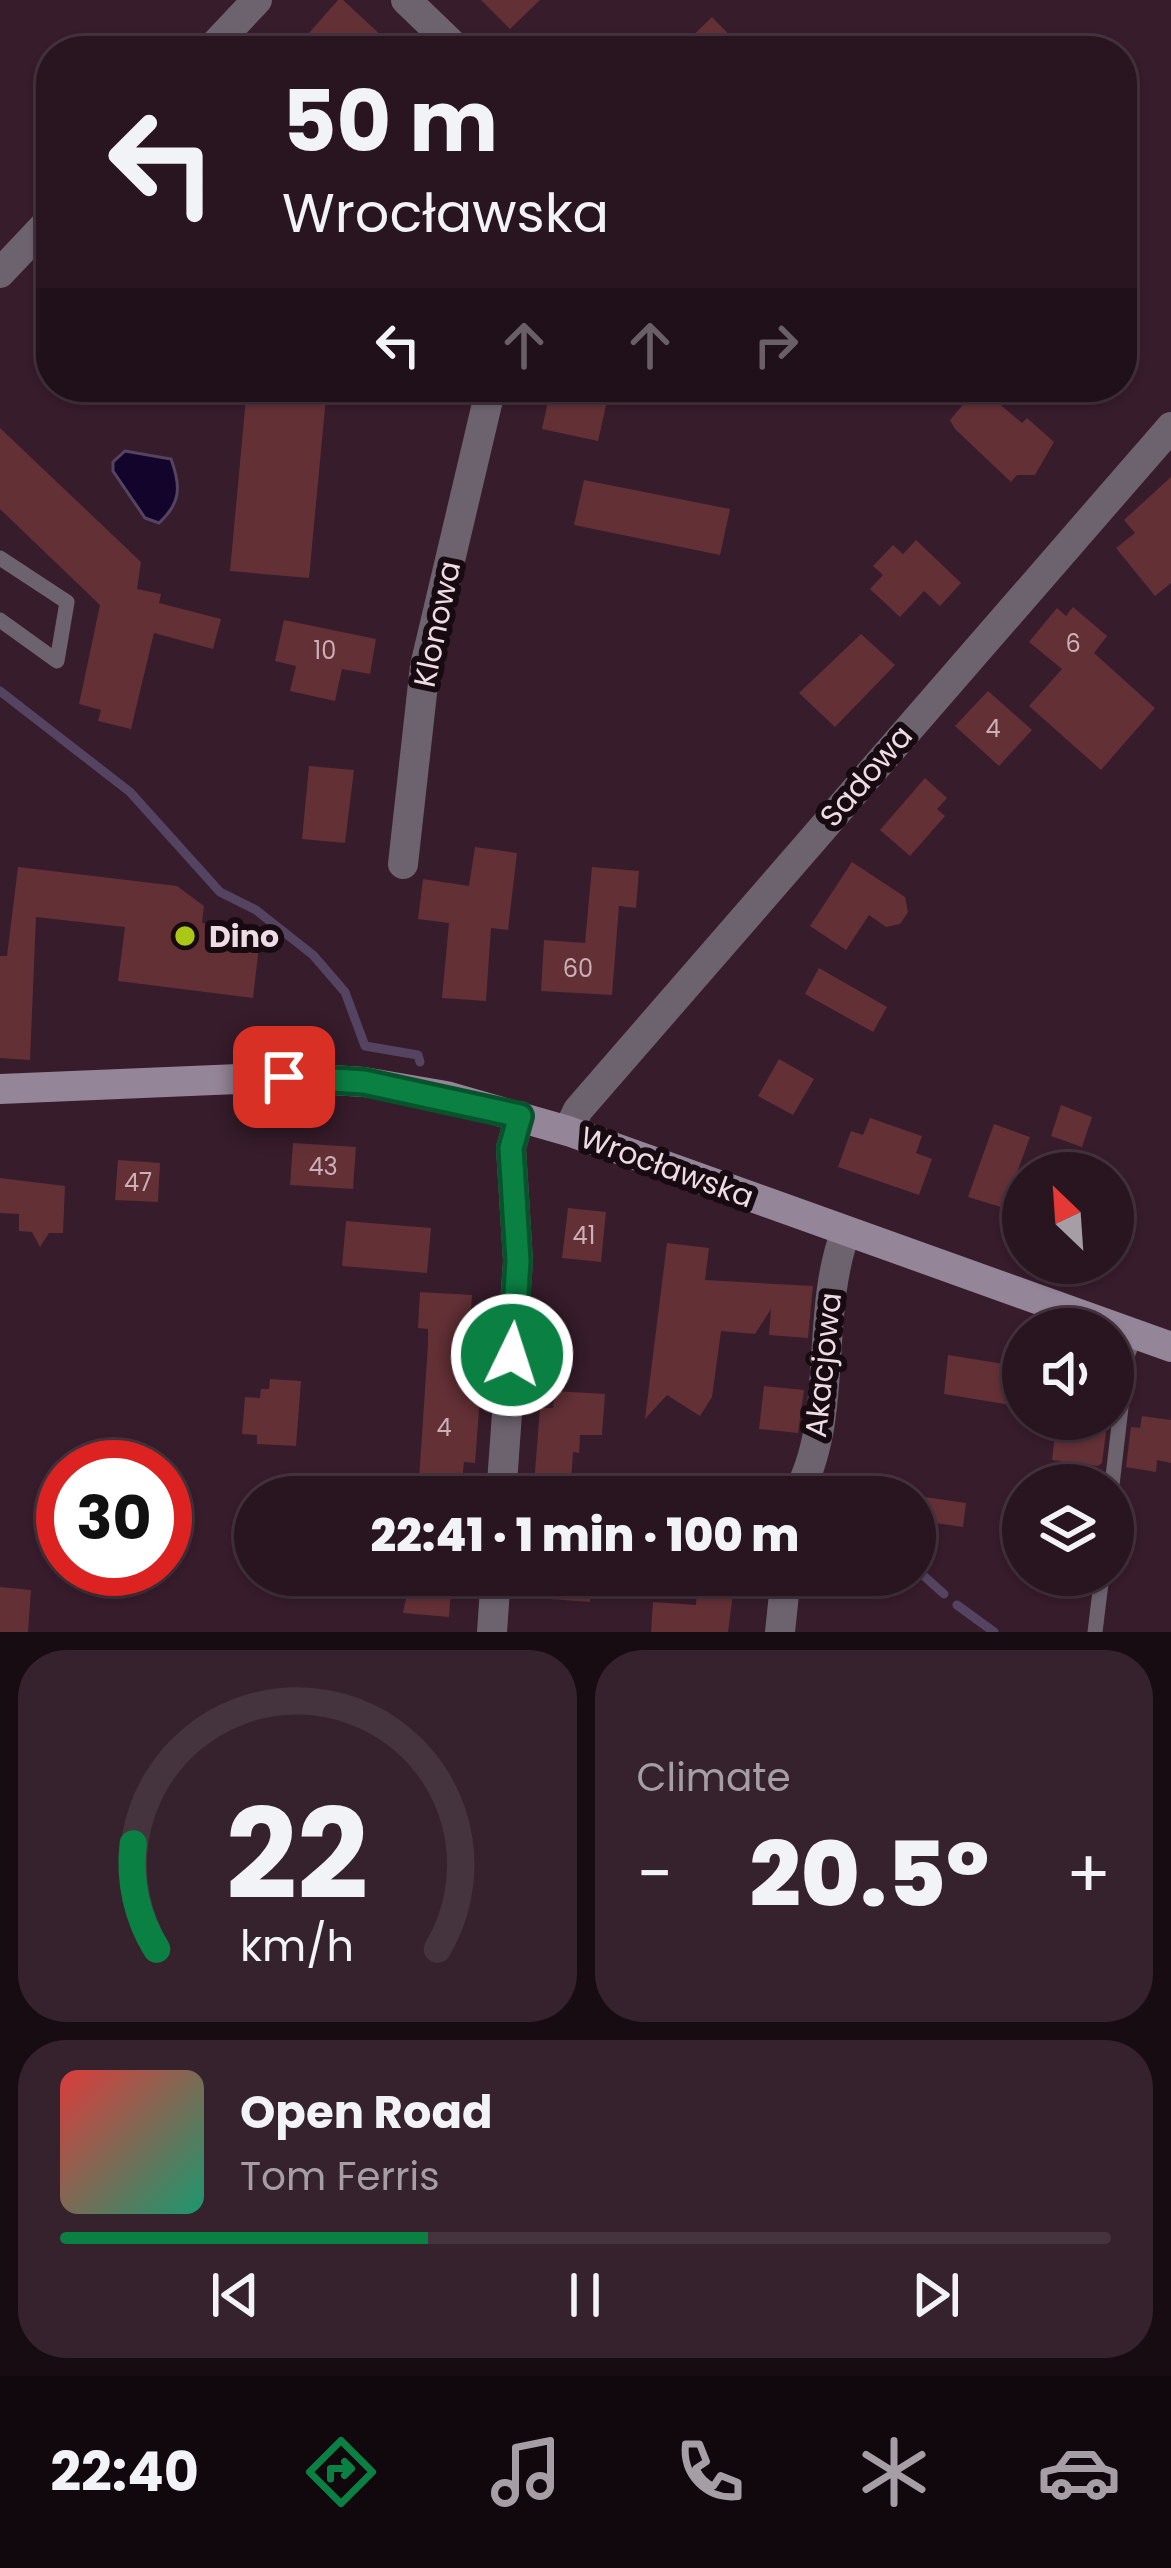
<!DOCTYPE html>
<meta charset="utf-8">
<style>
body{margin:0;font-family:Poppins,sans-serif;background:#35222d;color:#f1f3f6;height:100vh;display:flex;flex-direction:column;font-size:45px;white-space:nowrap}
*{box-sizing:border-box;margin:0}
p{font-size:39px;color:#a59fa5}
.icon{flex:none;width:66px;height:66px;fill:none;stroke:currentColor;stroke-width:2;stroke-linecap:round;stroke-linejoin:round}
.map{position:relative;height:1632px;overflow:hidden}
.details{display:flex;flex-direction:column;gap:18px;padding:18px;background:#170c12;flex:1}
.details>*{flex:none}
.top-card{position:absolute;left:36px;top:36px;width:1101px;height:366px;border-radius:48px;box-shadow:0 3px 9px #0004,0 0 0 3px #45343e;background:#291520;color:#f1f3f6;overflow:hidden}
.needle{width:78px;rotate:335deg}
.buttons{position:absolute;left:1002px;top:1152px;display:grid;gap:24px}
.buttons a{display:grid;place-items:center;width:132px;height:132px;border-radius:50%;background:#291520;box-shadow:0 3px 9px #0004,0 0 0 3px #45343e;font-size:60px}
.speed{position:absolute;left:36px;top:1440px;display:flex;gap:24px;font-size:60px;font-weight:700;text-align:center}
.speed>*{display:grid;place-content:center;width:156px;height:156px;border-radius:50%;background:#291520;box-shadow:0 3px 9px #0004,0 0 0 3px #45343e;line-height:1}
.speed .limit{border:18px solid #d22;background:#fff;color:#111}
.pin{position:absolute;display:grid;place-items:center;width:102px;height:102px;color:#fff;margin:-51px;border-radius:24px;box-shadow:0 6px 18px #0006}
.me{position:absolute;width:132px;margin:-66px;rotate:4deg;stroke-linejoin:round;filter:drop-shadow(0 0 9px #0008)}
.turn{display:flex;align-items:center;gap:42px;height:252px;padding:0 48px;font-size:54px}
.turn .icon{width:156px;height:156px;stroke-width:2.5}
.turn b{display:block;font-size:84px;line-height:102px}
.lanes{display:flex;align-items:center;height:114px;padding:0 48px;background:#0003;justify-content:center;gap:60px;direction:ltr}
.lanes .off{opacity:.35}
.big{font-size:90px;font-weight:800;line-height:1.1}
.details .card{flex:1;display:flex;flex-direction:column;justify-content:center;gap:18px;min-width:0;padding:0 42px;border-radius:48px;background:#35222d}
.details .dial{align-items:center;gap:0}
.dial svg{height:312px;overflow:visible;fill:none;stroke:#45343e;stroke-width:7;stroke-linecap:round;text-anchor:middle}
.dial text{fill:#f1f3f6;stroke:none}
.song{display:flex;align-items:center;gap:36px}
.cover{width:144px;height:144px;border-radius:18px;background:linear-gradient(135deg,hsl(0 70% 55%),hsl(160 70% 35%))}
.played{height:12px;border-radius:6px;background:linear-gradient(90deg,#0b8043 35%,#45343e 35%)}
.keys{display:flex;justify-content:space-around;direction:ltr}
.heat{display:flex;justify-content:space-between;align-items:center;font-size:66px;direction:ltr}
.details .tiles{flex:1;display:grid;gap:18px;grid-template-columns:1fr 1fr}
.card:last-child{grid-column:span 2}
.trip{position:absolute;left:234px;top:1476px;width:702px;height:120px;border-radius:60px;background:#291520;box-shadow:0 3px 9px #0004,0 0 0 3px #45343e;font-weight:800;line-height:120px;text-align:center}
.tabs{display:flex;height:192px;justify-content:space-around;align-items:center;background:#10080d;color:#a59fa5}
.tabs .icon{width:84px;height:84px}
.tabs .selected{color:#0b8043}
.tabs b{font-size:54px;color:#f1f3f6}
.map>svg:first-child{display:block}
</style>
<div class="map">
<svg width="1171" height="1632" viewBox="0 0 1171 1632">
<rect width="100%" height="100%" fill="#371c2b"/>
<path fill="#12042a" stroke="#544462" stroke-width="3" d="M125,451L171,459C181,486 181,503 159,523L145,518L113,471V462Z"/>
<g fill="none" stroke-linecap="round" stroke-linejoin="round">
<g stroke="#544462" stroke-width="9">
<path d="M0,691L130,792L220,892L256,910L313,955L345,992L365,1046L418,1055L420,1062"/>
<path d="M826,1487L836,1497"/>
<path d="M915,1568L944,1594"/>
<path d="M957,1605L994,1632"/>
</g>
</g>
<g fill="#633036">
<path d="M338,0H343L398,51H329L309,33Z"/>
<path d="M481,0H540L510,29Z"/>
<path d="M712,17L745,51H677Z"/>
<path d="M247,387H327L309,578L230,571Z"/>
<path d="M551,387L609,392L598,441L542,429Z"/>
<path d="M978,387H989L997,394V402L1022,423L1027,418L1054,442L1035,475H1017L1011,482L955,429L950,420Z"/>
<path d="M0,428L141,562L137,589L161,594L159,603L221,619L213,649L154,633L131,729L98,721L101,710L79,704L100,605L0,509Z"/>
<path d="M1171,477V583L1155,596L1116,548L1135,533L1124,520Z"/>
<path d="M584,480L730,509L720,555L574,525Z"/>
<path d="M916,540L961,583L940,606L924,591L900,617L870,589L883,575L873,566L893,545L903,554Z"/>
<path d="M1073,607L1107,636L1094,653L1155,708L1101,770L1029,706L1062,669L1029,642L1057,608L1066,616Z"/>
<path d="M284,620L376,639L370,674L342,669L335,701L290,691L296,666L275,661Z"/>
<path d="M861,634L895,665L835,727L799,693Z"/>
<path d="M988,691L1032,730L999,766L955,726Z"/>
<path d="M309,766L354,770L345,843L302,839Z"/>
<path d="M925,778L947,798L937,809L945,816L910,856L880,830Z"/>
<path d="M475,847L517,853L508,930L491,928L486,1001L442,998L449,923L418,919L423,879L469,886Z"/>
<path d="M852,862L905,897L908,912L900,924L886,927L869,915L846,950L810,926Z"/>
<path d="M18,867L177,886L204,906L202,923L233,927L259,946L253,998L118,981L125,927L36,917L30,1060L0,1058V956H7Z"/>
<path d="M592,867L639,871L636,908L619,906L612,995L541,991L544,940L585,943Z"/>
<path d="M819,968L887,1007L873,1032L805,994Z"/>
<path d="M779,1059L814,1079L793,1115L758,1096Z"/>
<path d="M1061,1105L1092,1117L1082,1147L1051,1136Z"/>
<path d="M870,1118L922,1136L916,1153L932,1159L919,1195L838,1167L851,1131L863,1135Z"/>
<path d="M994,1124L1030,1137L1004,1208L968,1197Z"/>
<path d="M293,1143L356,1147L353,1189L290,1185Z"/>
<path d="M118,1160L160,1163L158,1202L115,1200Z"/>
<path d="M0,1178L65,1186L63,1233H49L40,1247L32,1232L19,1231V1214L0,1213Z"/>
<path d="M568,1208L606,1212L601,1262L562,1258Z"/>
<path d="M346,1221L431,1228L427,1273L342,1266Z"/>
<path d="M667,1243L709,1248L705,1280L813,1286L808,1338L769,1335L771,1309L755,1334L721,1331L712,1397L700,1416L667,1395L645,1419Z"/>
<path d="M420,1292L472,1295L466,1391L480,1397L475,1463L464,1462L462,1482L419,1480L428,1344V1329L418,1328Z"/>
<path d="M948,1355L1023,1367V1407L944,1394Z"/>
<path d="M270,1379L301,1381L296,1446L257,1444V1435L242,1434L245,1397L260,1398L261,1389H269Z"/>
<path d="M764,1386L804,1390L798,1433L759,1429Z"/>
<path d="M554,1391L605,1394L602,1435H580L579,1453L573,1452L570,1497H533L540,1408H553Z"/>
<path d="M1142,1416L1171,1420V1463L1157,1460L1156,1472L1126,1467L1131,1427L1140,1428Z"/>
<path d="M1057,1419L1107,1424L1102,1463L1098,1466L1052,1460Z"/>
<path d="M918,1496L966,1503L963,1527L915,1520Z"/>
<path d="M411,1575H452L449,1617L403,1613Z"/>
<path d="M553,1575H592L590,1602L551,1599Z"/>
<path d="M0,1587L31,1590L28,1632H0Z"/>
<path d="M697,1589L733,1593L728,1632H651L653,1602L696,1605Z"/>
</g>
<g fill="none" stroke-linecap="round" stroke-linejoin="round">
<g stroke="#6d636f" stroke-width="15">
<path d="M0,558L67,602L57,661L0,620"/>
<path d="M1112,1485L1127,1356L1136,1334"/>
<path d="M1095,1632L1102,1575"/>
</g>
<g stroke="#6d636f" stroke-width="30">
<path d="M406,0L459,51"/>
<path d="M209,51L257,0"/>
<path d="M0,273L51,219"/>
<path d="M403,864L425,666L491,387"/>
<path d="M568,1131L578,1110L1171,427"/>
<path d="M501,1497L518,1261L511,1148L520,1116"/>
<path d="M796,1497C840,1419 814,1315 846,1231"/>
<path d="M492,1632L496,1575"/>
<path d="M780,1632L786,1575"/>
</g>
<path stroke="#948598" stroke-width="30" d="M0,1089L284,1077L364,1082L446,1096L568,1131L1171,1347"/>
</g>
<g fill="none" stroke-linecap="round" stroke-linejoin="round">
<defs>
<path id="route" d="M284,1077L364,1082L520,1116L511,1148L518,1261L512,1355"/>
</defs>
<use href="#route" stroke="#07532c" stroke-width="30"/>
<use href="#route" stroke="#0b8043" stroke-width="21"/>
</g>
<circle fill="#abc614" stroke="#170b11" stroke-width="4.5" cx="185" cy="936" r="12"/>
<g text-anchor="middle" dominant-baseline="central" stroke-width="12" stroke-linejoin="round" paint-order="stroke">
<g font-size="24" fill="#cbb0b8">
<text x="1073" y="643">6</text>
<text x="325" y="650">10</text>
<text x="993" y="728">4</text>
<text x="578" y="968">60</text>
<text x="323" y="1166">43</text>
<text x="138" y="1182">47</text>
<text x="584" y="1235">41</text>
<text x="444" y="1427">4</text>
</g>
<g font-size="30" fill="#eedbe4" stroke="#170b11">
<text transform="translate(437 624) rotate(-78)">Klonowa</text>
<text transform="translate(866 776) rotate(-49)">Sadowa</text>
<text transform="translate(667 1167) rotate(20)">Wrocławska</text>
<text transform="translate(823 1365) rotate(-84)">Akacjowa</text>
</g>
<g font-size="30" font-weight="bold" fill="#eedbe4" stroke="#170b11" text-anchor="start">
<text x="209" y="936">Dino</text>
</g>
</g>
</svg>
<div class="buttons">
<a><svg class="needle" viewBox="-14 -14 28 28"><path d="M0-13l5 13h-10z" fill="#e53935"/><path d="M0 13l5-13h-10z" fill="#a59fa5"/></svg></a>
<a><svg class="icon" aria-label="sound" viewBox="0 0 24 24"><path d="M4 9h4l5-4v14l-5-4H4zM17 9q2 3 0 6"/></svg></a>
<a><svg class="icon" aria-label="layers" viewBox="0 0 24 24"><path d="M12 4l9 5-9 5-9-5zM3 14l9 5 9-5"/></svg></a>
</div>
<div class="speed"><div class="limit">30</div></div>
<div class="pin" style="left:284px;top:1077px;background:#d93025"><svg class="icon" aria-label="arrive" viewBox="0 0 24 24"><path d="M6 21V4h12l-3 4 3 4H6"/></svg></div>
<svg class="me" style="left:512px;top:1355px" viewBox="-20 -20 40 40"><circle r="17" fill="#0b8043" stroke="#fff" stroke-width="3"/><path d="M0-11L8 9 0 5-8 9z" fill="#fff"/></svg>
<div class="trip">22:41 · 1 min · 100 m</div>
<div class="top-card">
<div class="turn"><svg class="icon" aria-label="left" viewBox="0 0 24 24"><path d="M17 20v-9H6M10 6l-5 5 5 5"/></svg><div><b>50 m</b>Wrocławska</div></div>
<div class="lanes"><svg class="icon" aria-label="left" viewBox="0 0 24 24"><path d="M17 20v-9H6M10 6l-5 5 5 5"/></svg><svg class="icon off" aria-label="ahead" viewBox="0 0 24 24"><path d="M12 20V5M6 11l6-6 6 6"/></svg><svg class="icon off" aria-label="ahead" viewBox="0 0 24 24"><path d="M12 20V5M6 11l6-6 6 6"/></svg><svg class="icon off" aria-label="right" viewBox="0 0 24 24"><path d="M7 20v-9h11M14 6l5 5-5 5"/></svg></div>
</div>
</div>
<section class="details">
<div class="tiles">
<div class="card dial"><svg viewBox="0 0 100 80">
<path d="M14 69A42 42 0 1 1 86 69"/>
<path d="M14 69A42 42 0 0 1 8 42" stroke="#0b8043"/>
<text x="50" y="56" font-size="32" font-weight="700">22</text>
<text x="50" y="72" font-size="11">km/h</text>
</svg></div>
<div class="card"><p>Climate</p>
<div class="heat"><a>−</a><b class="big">20.5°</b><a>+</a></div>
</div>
<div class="card">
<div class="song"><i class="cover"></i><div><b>Open Road</b><p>Tom Ferris</p></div></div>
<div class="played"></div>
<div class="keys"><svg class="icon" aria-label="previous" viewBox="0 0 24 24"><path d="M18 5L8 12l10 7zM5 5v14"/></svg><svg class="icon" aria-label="pause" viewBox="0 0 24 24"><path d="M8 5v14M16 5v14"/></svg><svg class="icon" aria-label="next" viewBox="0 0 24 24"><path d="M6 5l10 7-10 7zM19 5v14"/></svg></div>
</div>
</div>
</section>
<nav class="tabs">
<b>22:40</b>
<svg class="icon selected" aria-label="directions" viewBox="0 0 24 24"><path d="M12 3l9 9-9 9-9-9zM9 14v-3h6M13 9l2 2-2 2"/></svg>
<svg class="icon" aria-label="music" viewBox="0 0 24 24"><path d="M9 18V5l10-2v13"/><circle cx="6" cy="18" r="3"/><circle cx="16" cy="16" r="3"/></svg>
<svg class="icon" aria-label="phone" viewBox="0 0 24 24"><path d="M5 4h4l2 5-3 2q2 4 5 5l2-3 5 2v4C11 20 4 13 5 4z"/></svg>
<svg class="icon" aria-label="climate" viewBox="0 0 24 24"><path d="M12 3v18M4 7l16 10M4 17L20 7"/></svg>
<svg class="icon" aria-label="car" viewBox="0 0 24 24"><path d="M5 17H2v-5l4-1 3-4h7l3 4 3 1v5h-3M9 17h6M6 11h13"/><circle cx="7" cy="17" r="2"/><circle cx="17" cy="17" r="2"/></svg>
</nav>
